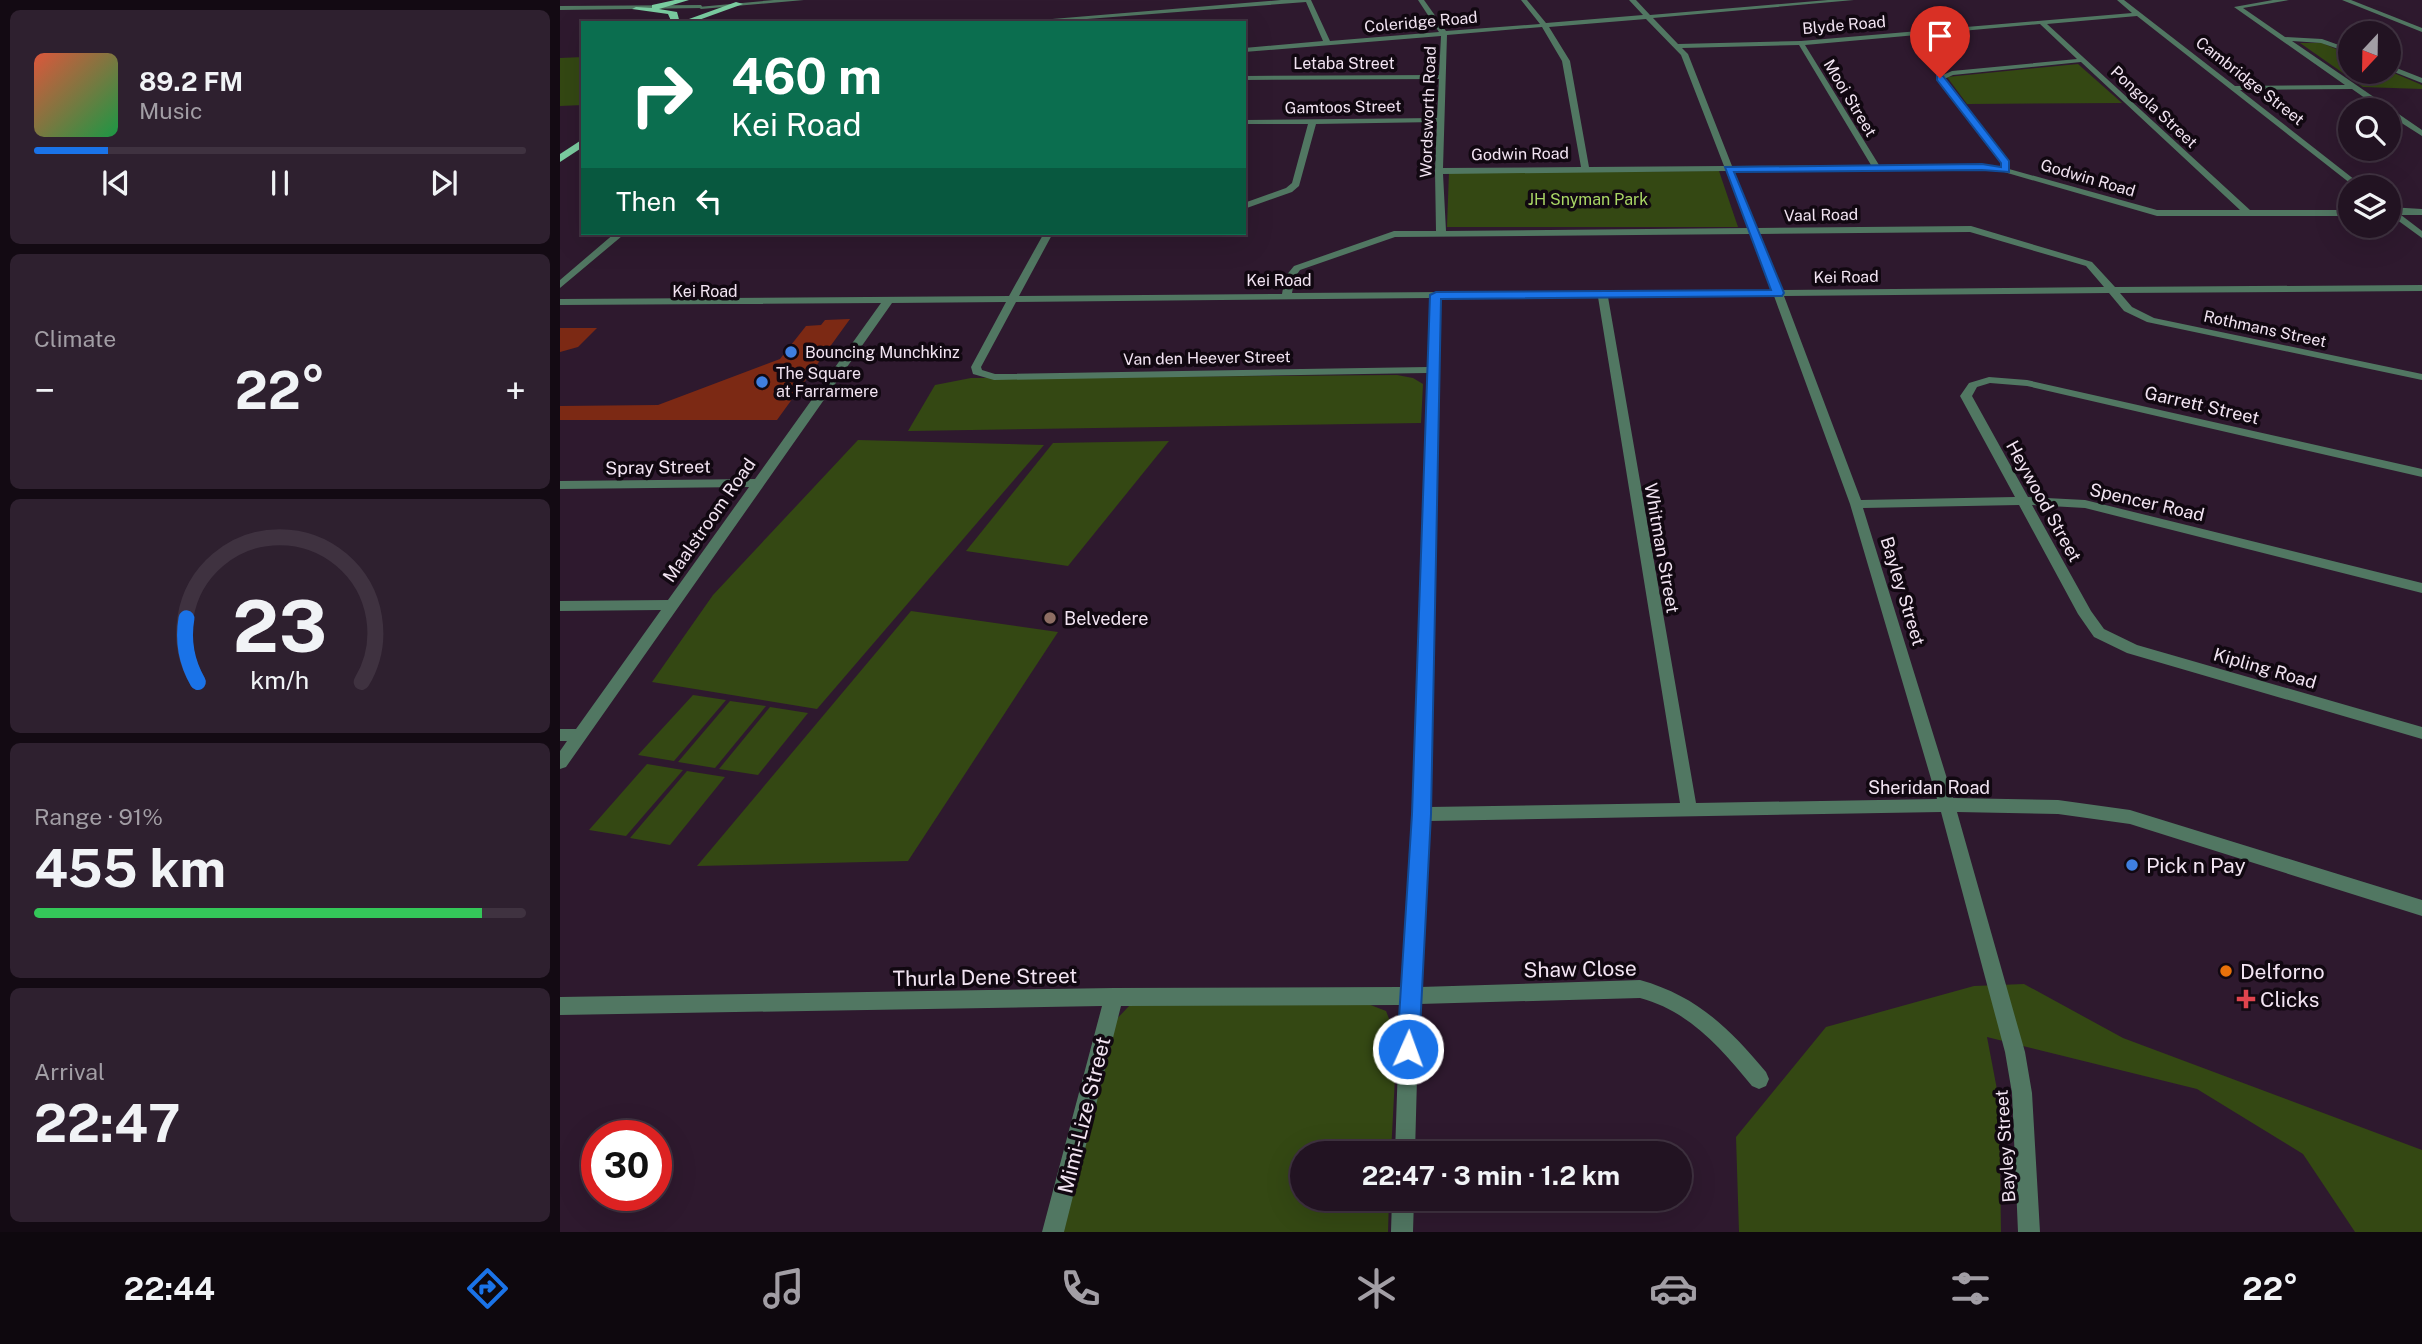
<!DOCTYPE html>
<meta charset="utf-8">
<style>
body{margin:0;font-family:"Public Sans",sans-serif;background:#2e202f;color:#f1f3f6;height:100vh;display:flex;flex-direction:column;font-size:26px;white-space:nowrap}
*{box-sizing:border-box;margin:0}
p{font-size:23px;color:#a29ea5}
.icon{flex:none;width:38px;height:38px;fill:none;stroke:currentColor;stroke-width:2;stroke-linecap:round;stroke-linejoin:round}
.map{position:relative;flex:1;overflow:hidden}
.side{display:flex;flex-direction:column;gap:10px;padding:10px;background:#130a13;width:560px}
.side>*{flex:none}
.guide{position:absolute;left:21px;top:21px;width:665px;height:214px;border-radius:0px;box-shadow:0 7px 28px #0002,0 0 0 2px #3f3240;background:#0b6e4f;color:#fff;overflow:hidden}
.needle{width:46px;rotate:202deg}
.fabs{position:absolute;left:1778px;top:21px;display:grid;gap:14px}
.fabs a{display:grid;place-items:center;width:63px;height:63px;border-radius:50%;background:#221322;box-shadow:0 7px 28px #0002,0 0 0 2px #3f3240;font-size:35px}
.speed{position:absolute;left:21px;top:1120px;display:flex;gap:14px;font-size:35px;font-weight:700;text-align:center}
.speed>*{display:grid;place-content:center;width:91px;height:91px;border-radius:50%;background:#221322;box-shadow:0 7px 28px #0002,0 0 0 2px #3f3240;line-height:1}
.speed .limit{border:10px solid #d22;background:#fff;color:#111}
.pin{position:absolute;display:grid;place-items:center;width:60px;height:60px;color:#fff;margin:-72px -30px;border-radius:50% 50% 50% 0;rotate:-45deg;box-shadow:0 0 7px #0007}
.pin .icon{rotate:45deg}
.me{position:absolute;width:77px;margin:-38px;rotate:2deg;stroke-linejoin:round;filter:drop-shadow(0 0 5px #0008)}
.turn{display:flex;align-items:center;gap:24px;height:147px;padding:0 35px;font-size:32px}
.turn .icon{width:91px;height:91px;stroke-width:2.5}
.turn b{display:block;font-size:49px;line-height:60px}
.then{display:flex;align-items:center;height:66px;padding:0 35px;background:#0003;gap:14px;font-size:26px}
.big{font-size:52px;font-weight:700;line-height:1.1}
.side .widget{flex:1;display:flex;flex-direction:column;justify-content:center;gap:10px;min-width:0;padding:0 24px;border-radius:10px;background:#2e202f}
.side .dial{align-items:center;gap:0}
.dial svg{height:182px;overflow:visible;fill:none;stroke:#3f3240;stroke-width:7;stroke-linecap:round;text-anchor:middle}
.dial text{fill:#f1f3f6;stroke:none}
.song{display:flex;align-items:center;gap:21px}
.cover{width:84px;height:84px;border-radius:10px;background:linear-gradient(135deg,hsl(10 70% 55%),hsl(140 70% 35%))}
.played{height:7px;border-radius:4px;background:linear-gradient(90deg,#1a73e8 15%,#3f3240 15%)}
.keys{display:flex;justify-content:space-around;direction:ltr}
.heat{display:flex;justify-content:space-between;align-items:center;font-size:38px;direction:ltr}
.charge{height:10px;border-radius:5px;background:linear-gradient(90deg,#34c759 91%,#3f3240 0)}
.trip{position:absolute;left:730px;top:1141px;width:402px;height:70px;border-radius:35px;background:#221322;box-shadow:0 7px 28px #0002,0 0 0 2px #3f3240;font-weight:700;line-height:70px;text-align:center}
.tab-bar{display:flex;height:112px;justify-content:space-around;align-items:center;background:#0e080e;color:#a29ea5}
.tab-bar .icon{width:49px;height:49px}
.tab-bar .selected{color:#1a73e8}
.tab-bar b{font-size:32px;color:#f1f3f6}
main{display:flex;flex:1;min-height:0}
.map>svg:first-child{display:block}
</style>
<main>
<section class="side">
<div class="widget">
<div class="song"><i class="cover"></i><div><b>89.2 FM</b><p>Music</p></div></div>
<div class="played"></div>
<div class="keys"><svg class="icon" aria-label="previous" viewBox="0 0 24 24"><path d="M18 5L8 12l10 7zM5 5v14"/></svg><svg class="icon" aria-label="pause" viewBox="0 0 24 24"><path d="M8 5v14M16 5v14"/></svg><svg class="icon" aria-label="next" viewBox="0 0 24 24"><path d="M6 5l10 7-10 7zM19 5v14"/></svg></div>
</div>
<div class="widget"><p>Climate</p>
<div class="heat"><a>−</a><b class="big">22°</b><a>+</a></div>
</div>
<div class="widget dial"><svg viewBox="0 0 100 80">
<path d="M14 69A42 42 0 1 1 86 69"/>
<path d="M14 69A42 42 0 0 1 9 41" stroke="#1a73e8"/>
<text x="50" y="56" font-size="32" font-weight="700">23</text>
<text x="50" y="72" font-size="11">km/h</text>
</svg></div>
<div class="widget"><p>Range · 91%</p><b class="big">455 km</b><div class="charge"></div></div>
<div class="widget"><p>Arrival</p><b class="big">22:47</b></div>
</section>
<div class="map">
<svg width="1862" height="1232" viewBox="0 0 1862 1232">
<rect width="100%" height="100%" fill="#2e192e"/>
<g fill="#344813">
<path d="M1740,43H1762L1790,55V72L1829,71L1862,85V89L1803,87Z"/>
<path d="M23,57V105L0,106V58Z"/>
<path d="M1518,64L1562,103L1407,104L1387,77Z"/>
<path d="M1159,171L1178,227H887L889,172Z"/>
<path d="M837,375L853,378L863,384L861,423L348,431L375,385L411,378Z"/>
<path d="M298,440L484,445L257,709L92,682L153,595Z"/>
<path d="M609,441L508,566L406,551L493,443Z"/>
<path d="M351,611L498,632L348,861L137,866Z"/>
<path d="M133,695L166,700L114,761L78,755Z"/>
<path d="M170,701L206,706L155,768L118,762Z"/>
<path d="M210,707L248,713L198,775L159,769Z"/>
<path d="M87,764L123,770L66,836L29,830Z"/>
<path d="M127,771L165,777L110,845L70,838Z"/>
<path d="M1464,984L1563,1038L1862,1150V1232H1795L1743,1154L1637,1089L1427,1037L1439,1100L1441,1232H1179L1176,1137L1266,1027L1414,986Z"/>
<path d="M808,1004L826,1011L837,1039L831,1153H742V1199H829L828,1232H498L552,1024L570,1005Z"/>
</g>
<g fill="#7c2914">
<path d="M290,319L217,420H0V406L98,405L220,359L246,326L261,325L265,320Z"/>
<path d="M0,328H37L18,347L0,352Z"/>
</g>
<g fill="none" stroke-linecap="round" stroke-linejoin="round">
<g fill="#517762" fill-rule="evenodd">
<path d="M214,0H244L141,9L138,7Z"/>
<path d="M721,0H751L770,41L879,32L858,0H864L886,31L980,24L961,0H967L986,23L1083,15L1069,0H1076L1090,15L1268,0H1294L1093,18L1118,44L1241,41L1572,13L1557,0H1564L1675,86L1785,85L1674,7L1713,0H1729L1683,8L1725,37L1762,39L1790,49V53L1761,43L1732,41L1862,130V136L1829,115V110H1822L1792,89L1680,90L1804,187H1795L1577,16L1487,24L1690,210H1790V216H1597L1444,172L1422,170L1174,171L1197,228L1411,226L1532,262L1555,287L1862,285V291L1560,293L1572,307L1594,318L1862,374V380L1587,322L1564,311L1549,293L1224,296L1301,500L1455,497L1400,396L1409,383L1429,377L1467,380L1862,469V477L1467,386L1430,383L1417,387L1412,396L1468,497L1525,500L1862,583V593L1525,508L1472,505L1531,611L1544,629L1577,645L1862,727V739L1567,653L1534,637L1518,614L1459,505L1303,508L1393,798L1498,800L1570,810L1862,900V916L1570,824L1498,814L1397,812L1465,1052L1472,1093L1480,1232H1458L1452,1093L1445,1052L1381,812L869,821L860,987L1080,980C1137,996 1169,1028 1206,1072L1209,1079L1206,1086L1199,1089L1192,1086C1161,1048 1129,1011 1080,998L859,1004L855,1153H835L840,1005L561,1006L504,1232H482L542,1006L0,1015V997L554,988L841,987L853,814L867,373L434,380L413,374L411,367L446,302L332,303L6,767L0,769V751L7,741H0V729H16L101,610L0,611V601L108,600L189,487L0,489V481L195,479L321,303L0,305V299L449,296L484,233H493L459,296L722,294L725,277L734,266L834,231H876L875,171L877,122L756,124L739,186L732,192L684,209V203L726,188L732,183L748,124H684V120L877,118L879,79L684,80V76L879,75L881,36L684,52V48L763,41L746,2L475,23H443ZM1086,19L1121,55L1164,166L1029,167L1010,61L989,27ZM1480,24L1517,59L1392,71L1376,78L1442,163L1441,167L1422,164L1319,165L1245,45ZM982,27L1002,61L1021,167L883,168L887,35ZM1239,45L1311,165L1172,166L1128,54L1122,48ZM1521,62L1680,210H1597L1449,169V161L1384,79L1393,75ZM1166,171L1188,228L886,231L883,174ZM1410,232L1526,266L1544,287L1222,290L1199,234ZM1190,234L1212,290L732,293L735,277L740,270L835,237ZM1214,296L1290,504L1377,799L1136,803L1048,297ZM1038,297L1120,803L869,807L880,298ZM870,298L868,367L435,374L422,370L421,367L456,302Z"/>
<path d="M1782,0H1791L1862,28V32Z"/>
<path d="M1829,65L1862,78V83L1829,70Z"/>
<path d="M1829,207L1862,209V215H1841L1862,231V238L1829,214Z"/>
<path d="M55,233H74L62,236L0,288V280Z"/>
<path d="M832,1199H854L853,1232H831Z"/>
</g>
<path fill="#517762" fill-rule="evenodd" d="M141,5L143,8L0,10V6Z"/>
<g fill="#7bcda1" fill-rule="evenodd">
<path d="M115,0H129L99,9L117,12L120,23H112L108,14L72,9L76,7L92,8V5Z"/>
<path d="M176,2L183,4L136,21L129,19Z"/>
<path d="M23,139V147L0,162V154Z"/>
</g>
</g>
<path fill="#1a73e8" stroke="#114b97" stroke-width="2" d="M1377,76H1383L1449,161V172L1422,170L1174,172L1224,293L1222,296L881,299L871,814L859,1049L856,1056L848,1059L841,1056L837,1049L852,814L870,295L876,292L1211,290L1165,167L1422,164L1441,167V163L1377,80Z"/>
<g fill="#3f7fe0" stroke="#110811" stroke-width="2.5">
<circle cx="231" cy="352" r="7"/>
<circle cx="202" cy="382" r="7"/>
<circle cx="1572" cy="865" r="7"/>
</g>
<circle fill="#8d6e63" stroke="#110811" stroke-width="2.5" cx="490" cy="618" r="7"/>
<circle fill="#e8710a" stroke="#110811" stroke-width="2.5" cx="1666" cy="971" r="7"/>
<path fill="#e0444e" stroke="#110811" stroke-width="2.5" d="M1682.5 988.5h7v7h7v7h-7v7h-7v-7h-7v-7h7z"/>
<g text-anchor="middle" dominant-baseline="central" stroke-width="7" stroke-linejoin="round" paint-order="stroke">
<g font-size="16" fill="#f2e4f2" stroke="#110811">
<text transform="translate(861 22) rotate(-5)">Coleridge Road</text>
<text transform="translate(1284 25) rotate(-5)">Blyde Road</text>
<text x="784" y="63">Letaba Street</text>
<text transform="translate(1690 81) rotate(38)">Cambridge Street</text>
<text transform="translate(1290 98) rotate(59)">Mooi Street</text>
<text transform="translate(783 107) rotate(-1)">Gamtoos Street</text>
<text transform="translate(1594 107) rotate(43)">Pongola Street</text>
<text transform="translate(868 112) rotate(-88)">Wordsworth Road</text>
<text transform="translate(960 154) rotate(-1)">Godwin Road</text>
<text transform="translate(1528 178) rotate(16)">Godwin Road</text>
<text transform="translate(1261 215) rotate(-1)">Vaal Road</text>
<text transform="translate(1286 277) rotate(-1)">Kei Road</text>
<text x="719" y="280">Kei Road</text>
<text x="145" y="291">Kei Road</text>
<text transform="translate(1705 329) rotate(12)">Rothmans Street</text>
<text transform="translate(647 358) rotate(-1)">Van den Heever Street</text>
</g>
<g font-size="16" fill="#a9d665" stroke="#110811">
<text x="1028" y="199">JH Snyman Park</text>
</g>
<g font-size="16" fill="#f2e4f2" stroke="#110811" text-anchor="start">
<text x="245" y="352">Bouncing Munchkinz</text>
<text x="216" y="373">The Square<tspan x="216" dy="18">at Farrarmere</tspan></text>
</g>
<g font-size="18" fill="#f2e4f2" stroke="#110811">
<text transform="translate(1642 405) rotate(13)">Garrett Street</text>
<text transform="translate(98 467) rotate(-1)">Spray Street</text>
<text transform="translate(1484 501) rotate(61)">Heywood Street</text>
<text transform="translate(1587 502) rotate(13)">Spencer Road</text>
<text transform="translate(149 520) rotate(-55)">Maalstroom Road</text>
<text transform="translate(1102 548) rotate(80)">Whitman Street</text>
<text transform="translate(1343 591) rotate(73)">Bayley Street</text>
<text transform="translate(1705 668) rotate(16)">Kipling Road</text>
<text x="1369" y="787">Sheridan Road</text>
<text transform="translate(1445 1146) rotate(-94)">Bayley Street</text>
</g>
<g font-size="18" fill="#f2e4f2" stroke="#110811" text-anchor="start">
<text x="504" y="618">Belvedere</text>
</g>
<g font-size="21" fill="#f2e4f2" stroke="#110811" text-anchor="start">
<text x="1586" y="865">Pick n Pay</text>
<text x="1680" y="971">Delforno</text>
<text x="1700" y="999">Clicks</text>
</g>
<g font-size="21" fill="#f2e4f2" stroke="#110811">
<text transform="translate(1020 969) rotate(-1)">Shaw Close</text>
<text transform="translate(425 977) rotate(-1)">Thurla Dene Street</text>
<text transform="translate(524 1115) rotate(-76)">Mimi-Lize Street</text>
</g>
</g>
</svg>
<div class="fabs">
<a><svg class="needle" viewBox="-14 -14 28 28"><path d="M0-13l5 13h-10z" fill="#e53935"/><path d="M0 13l5-13h-10z" fill="#a29ea5"/></svg></a>
<a><svg class="icon" aria-label="search" viewBox="0 0 24 24"><circle cx="10" cy="10" r="6"/><path d="M15 15l6 6"/></svg></a>
<a><svg class="icon" aria-label="layers" viewBox="0 0 24 24"><path d="M12 4l9 5-9 5-9-5zM3 14l9 5 9-5"/></svg></a>
</div>
<div class="speed"><div class="limit">30</div></div>
<div class="pin" style="left:1380px;top:78px;background:#d93025"><svg class="icon" aria-label="arrive" viewBox="0 0 24 24"><path d="M6 21V4h12l-3 4 3 4H6"/></svg></div>
<svg class="me" style="left:848px;top:1049px" viewBox="-20 -20 40 40"><circle r="17" fill="#1a73e8" stroke="#fff" stroke-width="3"/><path d="M0-11L8 9 0 5-8 9z" fill="#fff"/></svg>
<div class="trip">22:47 · 3 min · 1.2 km</div>
<div class="guide">
<div class="turn"><svg class="icon" aria-label="right" viewBox="0 0 24 24"><path d="M7 20v-9h11M14 6l5 5-5 5"/></svg><div><b>460 m</b>Kei Road</div></div>
<div class="then">Then<svg class="icon" aria-label="left" viewBox="0 0 24 24"><path d="M17 20v-9H6M10 6l-5 5 5 5"/></svg></div>
</div>
</div>
</main>
<nav class="tab-bar">
<b>22:44</b>
<svg class="icon selected" aria-label="directions" viewBox="0 0 24 24"><path d="M12 3l9 9-9 9-9-9zM9 14v-3h6M13 9l2 2-2 2"/></svg>
<svg class="icon" aria-label="music" viewBox="0 0 24 24"><path d="M9 18V5l10-2v13"/><circle cx="6" cy="18" r="3"/><circle cx="16" cy="16" r="3"/></svg>
<svg class="icon" aria-label="phone" viewBox="0 0 24 24"><path d="M5 4h4l2 5-3 2q2 4 5 5l2-3 5 2v4C11 20 4 13 5 4z"/></svg>
<svg class="icon" aria-label="climate" viewBox="0 0 24 24"><path d="M12 3v18M4 7l16 10M4 17L20 7"/></svg>
<svg class="icon" aria-label="car" viewBox="0 0 24 24"><path d="M5 17H2v-5l4-1 3-4h7l3 4 3 1v5h-3M9 17h6M6 11h13"/><circle cx="7" cy="17" r="2"/><circle cx="17" cy="17" r="2"/></svg>
<svg class="icon" aria-label="filters" viewBox="0 0 24 24"><path d="M4 7h16M4 17h16"/><circle cx="9" cy="7" r="2"/><circle cx="15" cy="17" r="2"/></svg>
<b>22°</b>
</nav>
